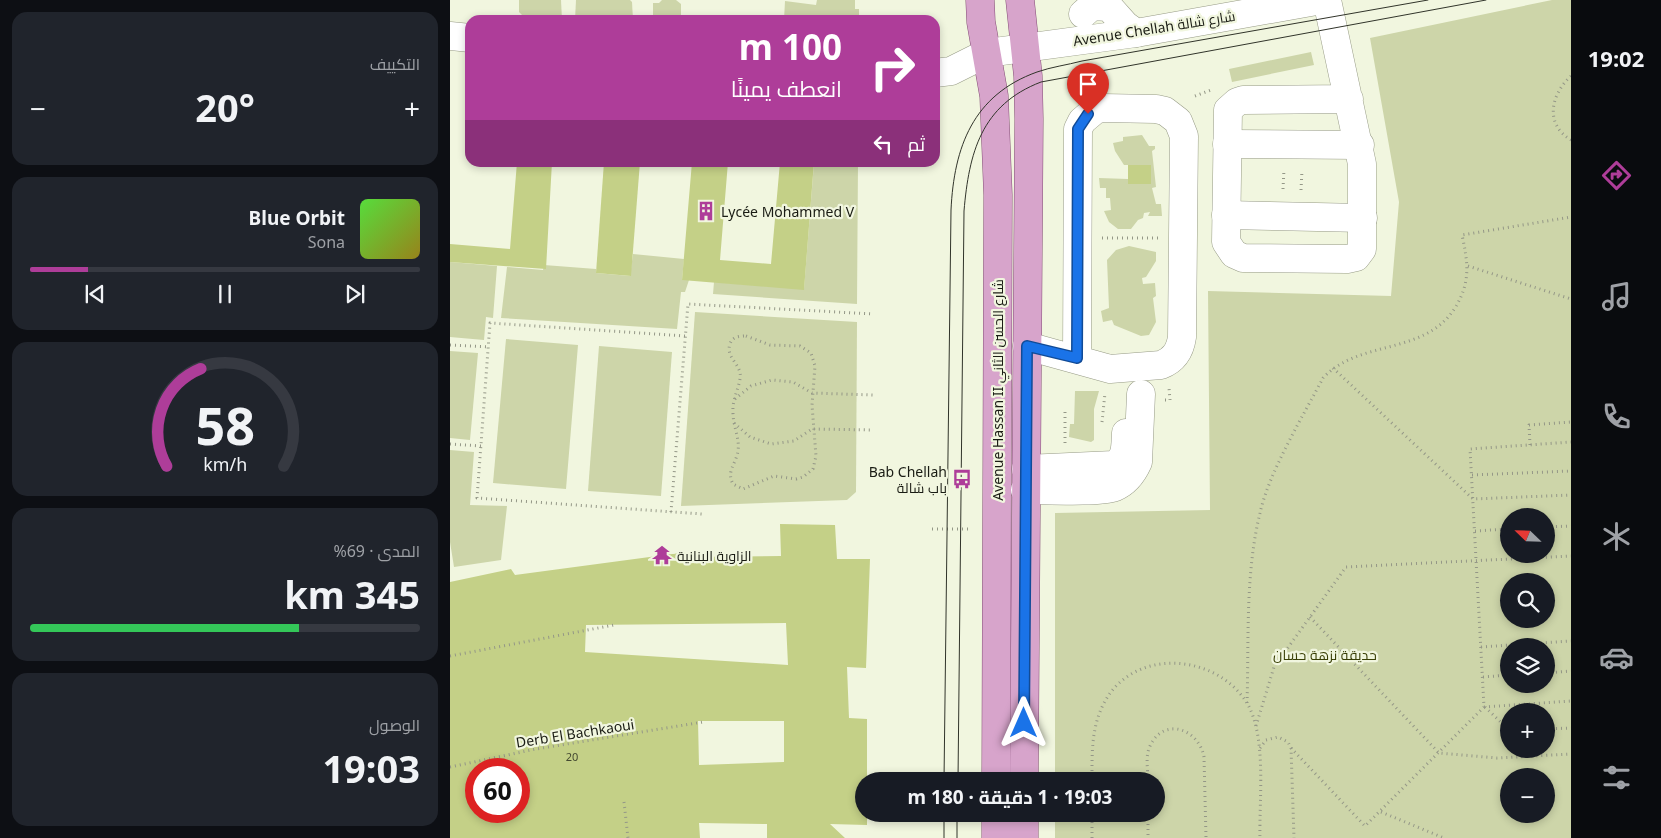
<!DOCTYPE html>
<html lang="ar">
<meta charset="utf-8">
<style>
body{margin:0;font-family:"Noto Sans",Cairo,sans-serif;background:#20242c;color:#f1f3f6;direction:rtl;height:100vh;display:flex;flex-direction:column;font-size:19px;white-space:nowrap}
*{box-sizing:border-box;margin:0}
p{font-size:16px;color:#9ea1a6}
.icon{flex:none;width:28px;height:28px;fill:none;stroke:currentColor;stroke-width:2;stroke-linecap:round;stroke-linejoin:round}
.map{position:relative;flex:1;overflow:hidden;direction:ltr}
.drawer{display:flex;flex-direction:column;gap:12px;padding:12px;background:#0d0f14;width:450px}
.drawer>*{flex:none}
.banner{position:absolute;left:15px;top:15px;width:475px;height:152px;border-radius:15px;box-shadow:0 2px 8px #0003;direction:rtl;background:#ae3d99;color:#fff;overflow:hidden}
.needle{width:32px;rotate:293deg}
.controls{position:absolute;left:1050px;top:508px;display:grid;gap:10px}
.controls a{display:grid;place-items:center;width:55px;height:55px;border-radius:50%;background:#171b24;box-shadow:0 2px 8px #0003;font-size:25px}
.speed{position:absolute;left:15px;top:758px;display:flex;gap:10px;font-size:25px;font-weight:700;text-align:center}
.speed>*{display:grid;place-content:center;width:65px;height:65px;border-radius:50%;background:#171b24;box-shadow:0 2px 8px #0003;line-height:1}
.speed .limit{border:8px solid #d22;background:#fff;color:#111}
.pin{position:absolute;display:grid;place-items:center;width:42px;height:42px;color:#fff;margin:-51px -21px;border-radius:50% 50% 50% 0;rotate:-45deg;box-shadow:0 0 5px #0007}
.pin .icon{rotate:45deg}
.me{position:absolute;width:55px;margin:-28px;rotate:0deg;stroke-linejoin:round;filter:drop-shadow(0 0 4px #0008)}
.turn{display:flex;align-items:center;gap:18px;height:105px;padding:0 15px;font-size:22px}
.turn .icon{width:65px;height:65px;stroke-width:2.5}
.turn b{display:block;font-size:35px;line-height:42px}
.then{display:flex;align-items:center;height:48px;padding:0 15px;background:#0003;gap:10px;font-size:19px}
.big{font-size:38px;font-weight:700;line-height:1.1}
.drawer .card{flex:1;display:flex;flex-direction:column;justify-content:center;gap:8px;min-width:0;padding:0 18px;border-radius:15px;background:#20242c}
.drawer .dial{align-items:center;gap:0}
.dial svg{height:130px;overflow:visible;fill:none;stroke:#363941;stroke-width:7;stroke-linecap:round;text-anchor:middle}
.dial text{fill:#f1f3f6;stroke:none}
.song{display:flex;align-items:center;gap:15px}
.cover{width:60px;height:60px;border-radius:8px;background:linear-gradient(135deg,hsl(110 70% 55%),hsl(50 70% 35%))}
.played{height:5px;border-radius:2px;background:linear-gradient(90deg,#ae3d99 15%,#363941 15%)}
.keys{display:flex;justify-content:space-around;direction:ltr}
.heat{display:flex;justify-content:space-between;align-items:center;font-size:28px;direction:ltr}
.charge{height:8px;border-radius:4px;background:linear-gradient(90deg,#34c759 69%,#363941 0)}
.trip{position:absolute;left:405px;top:772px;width:310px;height:50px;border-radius:25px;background:#171b24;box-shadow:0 2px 8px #0003;font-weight:700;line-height:50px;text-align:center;direction:rtl}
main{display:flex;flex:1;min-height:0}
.menu{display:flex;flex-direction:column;width:90px;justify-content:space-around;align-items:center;background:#090b0e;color:#9ea1a6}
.menu .icon{width:35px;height:35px}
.menu .current{color:#ae3d99}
.menu b{font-size:22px;color:#f1f3f6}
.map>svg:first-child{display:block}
</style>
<main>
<nav class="menu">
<b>19:02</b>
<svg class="icon current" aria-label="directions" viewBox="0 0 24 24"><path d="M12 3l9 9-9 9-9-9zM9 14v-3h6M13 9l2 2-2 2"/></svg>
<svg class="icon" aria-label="music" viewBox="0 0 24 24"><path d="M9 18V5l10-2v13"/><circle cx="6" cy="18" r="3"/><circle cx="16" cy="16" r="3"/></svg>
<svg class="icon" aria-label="phone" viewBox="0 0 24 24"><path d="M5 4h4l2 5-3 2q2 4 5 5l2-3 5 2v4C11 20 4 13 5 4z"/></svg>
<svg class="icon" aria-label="climate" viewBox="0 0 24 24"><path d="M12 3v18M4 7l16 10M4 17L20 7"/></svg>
<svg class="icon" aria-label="car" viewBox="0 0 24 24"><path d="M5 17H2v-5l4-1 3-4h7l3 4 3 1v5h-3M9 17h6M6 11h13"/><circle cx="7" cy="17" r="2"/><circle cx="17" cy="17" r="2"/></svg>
<svg class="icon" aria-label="filters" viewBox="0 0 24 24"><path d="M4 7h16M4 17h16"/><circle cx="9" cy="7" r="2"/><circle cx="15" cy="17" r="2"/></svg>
</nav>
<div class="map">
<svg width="1121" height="838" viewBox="0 0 1121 838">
<rect width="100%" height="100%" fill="#f1f6df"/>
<g fill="#cdd5a9" fill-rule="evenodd">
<path d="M69,0H111L112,20H77L69,12Z"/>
<path d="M126,0H180L182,2L183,20H125Z"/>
<path d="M212,0H226L231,4V20H203V3H209Z"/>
<path d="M367,0H405V9H409V20H334L335,1L366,5Z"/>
<path d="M1102,0H1121V838H605V814H706V781H605V513L760,510L758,291L941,296L949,202L920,38ZM1059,516H1096V554H1059ZM1059,581H1096V619H1059ZM1059,646H1096V684H1059ZM1059,711H1096V749H1059ZM1059,776H1096V814H1059Z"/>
<path d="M861,52L864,65L782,82L779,69Z"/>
<path d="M692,135L699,146H705V149L702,151L706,187L702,188L706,204H711L712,216H698L700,212L694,213L693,218L688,220L681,229H668L659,222L654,211L661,210L660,198H656V188H650L649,178L678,179L679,184H701L700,165H674L665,151L663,143L673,141V137Z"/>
<path d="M364,163H408L407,304L263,294L264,282L354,289Z"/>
<path d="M679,246L706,252V261L696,277L692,278L693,284L705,283L706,296L703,298L706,322L699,335L691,336L664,325L662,320L653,322L651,311L659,308L657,260L666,250Z"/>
<path d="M183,254L234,259L232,280H239L235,292H231L227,329L51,318L57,267L93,270L94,265L146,269V273L180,276Z"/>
<path d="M0,262L47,266L43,318L36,317L34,340L0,337Z"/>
<path d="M245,312L407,322L406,492L397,500L231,506Z"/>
<path d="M56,339L128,345L116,489L43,483Z"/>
<path d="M149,346L222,352L211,496L138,491Z"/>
<path d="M0,351L28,353L20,440L0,438Z"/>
<path d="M625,391H649L644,409V440L641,442L619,437L620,424H624Z"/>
<path d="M0,450L24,452L20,505L57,506L51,560L4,567L0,542Z"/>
</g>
<g fill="#c4d087" fill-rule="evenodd">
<path d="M67,162H102L96,269L0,262V244L60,249Z"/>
<path d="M154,162H190L181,276L146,273Z"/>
<path d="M242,162H278L270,260L321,264L330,162H364L354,290L232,280Z"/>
<rect x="678" y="165" width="23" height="19"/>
<path d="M330,524L385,525L387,559H420L416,668L397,667L399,718L417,719V781H414V814H417V825L380,824L395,838H317V824L249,823L250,838H0V582L61,569L65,575L237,552V557L331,556ZM336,623L338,665L135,652L136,625ZM248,721H334V762L249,765ZM26,769H69V811H26Z"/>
</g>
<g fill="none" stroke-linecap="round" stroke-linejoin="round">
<defs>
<g id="minor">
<path d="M877,0L912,164V249L906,257L897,259L793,258L784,254L776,242L778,110L787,102L793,100L899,99"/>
<path d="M633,14L642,6L659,7L675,25L686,33"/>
<path d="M0,36L20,38"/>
<path d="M485,73L501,71L537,53L686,33L872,0"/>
<path d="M777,144L910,145"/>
<path d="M776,215L913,218"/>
<path d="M577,346L660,369L711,365C724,360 730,351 732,337L734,136L728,121L715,111L706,109L653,108L645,110L632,121L628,129L627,358"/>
<path d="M576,469L664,465C677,458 675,446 676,433"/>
<path d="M575,490C596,490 648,493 665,487C677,482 683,473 688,462L691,394"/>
</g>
<g id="major">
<path d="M530,0L531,22L544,96L548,195L546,781"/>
<path d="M570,0L578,76L579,119L574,781"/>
<path d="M546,838V814"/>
<path d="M574,838V814"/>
</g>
</defs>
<use href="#minor" stroke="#979b86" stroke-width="29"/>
<use href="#major" stroke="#834d75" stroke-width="29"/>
<g stroke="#949787" stroke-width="3" stroke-dasharray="1 4" stroke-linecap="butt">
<path d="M1121,76C1101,94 1094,124 1121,140"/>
<path d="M745,96L761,90"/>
<path d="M833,189L834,169"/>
<path d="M851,190L852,170"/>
<path d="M652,238H708"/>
<path d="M1018,266L1121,299"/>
<path d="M235,336L40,323L27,498L252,514"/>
<path d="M296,336L320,345L350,346L361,353L365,366L362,405L366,456L363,469L353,477L346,479L324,476L293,489L283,484C276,471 286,464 288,451C290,439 283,426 283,413C282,400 288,391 290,379C293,365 275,358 280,344C282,337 289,336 296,336Z"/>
<path d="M0,345L39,347"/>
<path d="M883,368L1023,499L1121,495"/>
<path d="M285,399L301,386L322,380L343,382L362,393L423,395"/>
<path d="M715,400H720L719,388"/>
<path d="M652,422L655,393"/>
<path d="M284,423L300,437L321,444L344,441L362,429L423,430"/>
<path d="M615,443V412"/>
<path d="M0,444L31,446"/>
<path d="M1080,445L1079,425L1121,422"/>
<path d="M1022,475L1121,471"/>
<path d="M221,512L238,304L424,314"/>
<path d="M1096,527L1121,526"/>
<path d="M482,529H521"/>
<path d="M1025,531L1059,529"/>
<path d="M860,617L989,753L1047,758L1121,754"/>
<path d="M1031,647L1121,641"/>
<path d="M0,656L164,625"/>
<path d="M1096,673L1121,671"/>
<path d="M1033,677L1059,675"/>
<path d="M797,703C799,641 795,574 810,513C819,472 853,416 873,378C909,339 974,356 1005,308C1021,282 1018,263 1012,235L1121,217"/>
<path d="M1034,707L1121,701"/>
<path d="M1035,707L1059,730"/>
<path d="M806,726L824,667L896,567L1121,556"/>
<path d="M1096,729L1121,728"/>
<path d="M810,748L816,740L828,737L838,742L841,748L844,838"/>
<path d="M841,748L915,826L1034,707L1020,449L1121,442"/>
<path d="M0,767L86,749L253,722"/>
<path d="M642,781C642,754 641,728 654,703C683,647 766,653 797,703C817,737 809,799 810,838"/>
<path d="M698,781C698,770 695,756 700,746C714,716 749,729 754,757L756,838"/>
<path d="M174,802L178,838"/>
<path d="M931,812L994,838"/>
<path d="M698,814V838"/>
<path d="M642,838V814"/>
</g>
<use href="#minor" stroke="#fff" stroke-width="28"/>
<use href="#major" stroke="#d7a4cb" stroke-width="28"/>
<g stroke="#31342a" stroke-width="1">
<path d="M494,781L501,210C504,147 523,95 587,72C601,67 617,65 632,61L978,0"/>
<path d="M508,781L514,211C519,153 531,105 591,82L1036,0"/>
<path d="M494,838V814"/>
<path d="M507,838V814"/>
</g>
</g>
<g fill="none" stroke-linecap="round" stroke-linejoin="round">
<defs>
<path id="route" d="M574,723L577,346L627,358L628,129L638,114"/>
</defs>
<use href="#route" stroke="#114b97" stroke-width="12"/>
<use href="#route" stroke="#1a73e8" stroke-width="9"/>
</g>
<defs>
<symbol id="building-bare" viewBox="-9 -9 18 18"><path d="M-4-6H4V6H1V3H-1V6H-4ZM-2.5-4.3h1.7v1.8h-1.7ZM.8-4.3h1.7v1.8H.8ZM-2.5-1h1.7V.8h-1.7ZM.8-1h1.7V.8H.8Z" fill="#ae3d99" stroke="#f1f6df" stroke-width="2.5" paint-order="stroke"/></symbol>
<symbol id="bus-bare" viewBox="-9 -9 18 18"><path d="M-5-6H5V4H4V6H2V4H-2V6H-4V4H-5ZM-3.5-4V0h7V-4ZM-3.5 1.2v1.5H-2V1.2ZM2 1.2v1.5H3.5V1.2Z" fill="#ae3d99" stroke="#f1f6df" stroke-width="2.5" paint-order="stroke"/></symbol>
<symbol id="temple-bare" viewBox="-9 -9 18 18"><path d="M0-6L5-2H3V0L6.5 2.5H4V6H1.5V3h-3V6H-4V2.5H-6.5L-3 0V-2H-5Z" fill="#ae3d99" stroke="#f1f6df" stroke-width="2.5" paint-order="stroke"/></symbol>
</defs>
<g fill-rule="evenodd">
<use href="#building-bare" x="242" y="197" width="28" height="28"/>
<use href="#bus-bare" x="498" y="465" width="28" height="28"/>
<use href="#temple-bare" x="198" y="541" width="28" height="28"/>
</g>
<g text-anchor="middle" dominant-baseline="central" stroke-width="4.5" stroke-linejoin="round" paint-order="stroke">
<g font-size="11" fill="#444931">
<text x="122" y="756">20</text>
</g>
<g font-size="14" fill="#1a1c14" stroke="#f1f6df">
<text transform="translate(704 28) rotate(-9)">Avenue Chellah شارع شالة</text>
<text transform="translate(547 390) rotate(-90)">Avenue Hassan II شارع الحسن الثاني</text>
<text transform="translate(125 733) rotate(-9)">Derb El Bachkaoui</text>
</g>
<g font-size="14" fill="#1a1c14" stroke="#f1f6df" text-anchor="start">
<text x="271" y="211">Lycée Mohammed V</text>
<text x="497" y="471" text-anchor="end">Bab Chellah<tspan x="497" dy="16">باب شالة</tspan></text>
<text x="227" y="555">الزاوية البنانية</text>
</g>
<g font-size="14" fill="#383e04" stroke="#f1f6df">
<text x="875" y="654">حديقة نزهة حسان</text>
</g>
</g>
</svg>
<div class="controls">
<a><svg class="needle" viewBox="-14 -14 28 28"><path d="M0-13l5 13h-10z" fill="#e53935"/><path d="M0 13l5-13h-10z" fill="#9ea1a6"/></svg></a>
<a><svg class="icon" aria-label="search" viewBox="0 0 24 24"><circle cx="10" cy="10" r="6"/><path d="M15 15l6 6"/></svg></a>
<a><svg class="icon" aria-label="layers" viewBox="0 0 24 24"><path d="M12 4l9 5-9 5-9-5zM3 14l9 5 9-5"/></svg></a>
<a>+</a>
<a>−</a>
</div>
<div class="speed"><div class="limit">60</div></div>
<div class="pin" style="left:638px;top:114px;background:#d93025"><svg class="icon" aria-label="arrive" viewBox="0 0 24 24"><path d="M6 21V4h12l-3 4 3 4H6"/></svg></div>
<svg class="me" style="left:574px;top:723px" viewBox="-20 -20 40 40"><path d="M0-17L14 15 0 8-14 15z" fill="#1a73e8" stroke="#fff" stroke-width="4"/></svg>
<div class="trip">19:03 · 1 دقيقة · 180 m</div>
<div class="banner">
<div class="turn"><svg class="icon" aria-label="right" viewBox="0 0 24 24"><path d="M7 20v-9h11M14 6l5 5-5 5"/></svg><div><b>100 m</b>انعطف يمينًا</div></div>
<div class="then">ثم<svg class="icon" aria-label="left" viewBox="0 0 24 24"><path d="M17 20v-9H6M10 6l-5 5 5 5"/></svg></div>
</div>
</div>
<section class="drawer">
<div class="card"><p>التكييف</p>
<div class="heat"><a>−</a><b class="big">20°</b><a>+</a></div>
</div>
<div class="card">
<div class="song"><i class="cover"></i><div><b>Blue Orbit</b><p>Sona</p></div></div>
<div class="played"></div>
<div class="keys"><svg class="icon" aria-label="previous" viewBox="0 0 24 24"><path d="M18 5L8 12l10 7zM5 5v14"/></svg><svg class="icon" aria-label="pause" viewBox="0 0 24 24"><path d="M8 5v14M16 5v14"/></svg><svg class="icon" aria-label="next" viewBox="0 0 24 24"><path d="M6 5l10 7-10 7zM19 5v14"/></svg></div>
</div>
<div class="card dial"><svg viewBox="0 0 100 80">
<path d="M14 69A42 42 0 1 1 86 69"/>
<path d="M14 69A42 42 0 0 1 35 9" stroke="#ae3d99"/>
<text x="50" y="56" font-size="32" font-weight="700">58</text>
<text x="50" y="72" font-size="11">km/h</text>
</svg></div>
<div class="card"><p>المدى · 69%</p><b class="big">345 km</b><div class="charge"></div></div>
<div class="card"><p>الوصول</p><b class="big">19:03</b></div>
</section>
</main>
